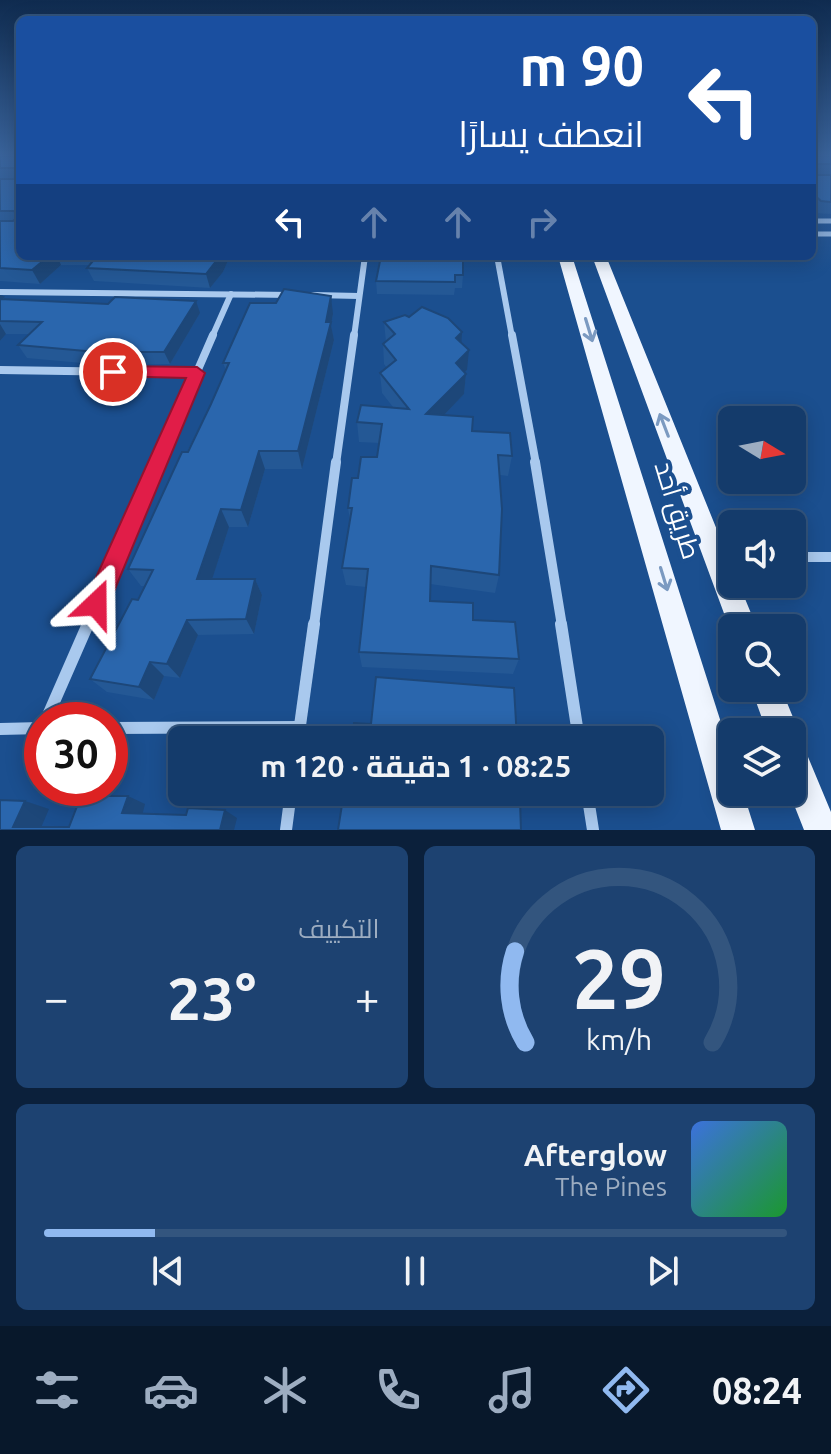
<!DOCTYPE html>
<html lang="ar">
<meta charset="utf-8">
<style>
body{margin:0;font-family:Ubuntu,Cairo,sans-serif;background:#1d4271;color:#f1f3f6;direction:rtl;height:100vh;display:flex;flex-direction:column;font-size:30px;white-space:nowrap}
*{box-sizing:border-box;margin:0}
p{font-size:26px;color:#9dadc1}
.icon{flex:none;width:44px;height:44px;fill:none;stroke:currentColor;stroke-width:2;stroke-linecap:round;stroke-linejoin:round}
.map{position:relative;height:830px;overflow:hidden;direction:ltr}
.drawer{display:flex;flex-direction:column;gap:16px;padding:16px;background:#0b203b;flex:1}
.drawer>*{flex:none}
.top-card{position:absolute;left:16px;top:16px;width:800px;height:244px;border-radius:12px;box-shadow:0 4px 20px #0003,0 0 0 2px #33557e;direction:rtl;background:#1a4fa0;color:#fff;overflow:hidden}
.needle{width:52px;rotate:100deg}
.controls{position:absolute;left:718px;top:406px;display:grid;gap:16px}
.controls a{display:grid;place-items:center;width:88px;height:88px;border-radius:12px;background:#143b6b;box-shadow:0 4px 20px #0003,0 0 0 2px #33557e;font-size:40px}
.speed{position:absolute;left:24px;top:702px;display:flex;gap:16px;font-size:40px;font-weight:700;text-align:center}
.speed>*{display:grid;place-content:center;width:104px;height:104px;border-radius:50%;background:#143b6b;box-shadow:0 4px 20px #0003,0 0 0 2px #33557e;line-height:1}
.speed .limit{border:12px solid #d22;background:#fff;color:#111}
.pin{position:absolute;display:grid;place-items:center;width:68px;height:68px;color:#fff;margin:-34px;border:4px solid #fff;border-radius:50%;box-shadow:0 2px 8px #0007}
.me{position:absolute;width:88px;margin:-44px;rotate:23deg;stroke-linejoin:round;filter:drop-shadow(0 0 6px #0008)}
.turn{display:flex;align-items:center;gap:28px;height:168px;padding:0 40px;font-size:36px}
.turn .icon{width:104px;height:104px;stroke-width:2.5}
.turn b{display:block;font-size:56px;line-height:68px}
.lanes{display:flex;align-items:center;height:76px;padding:0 40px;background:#0003;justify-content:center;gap:40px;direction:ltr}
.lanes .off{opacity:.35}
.big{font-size:60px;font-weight:700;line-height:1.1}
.drawer .card{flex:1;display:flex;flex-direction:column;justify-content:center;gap:12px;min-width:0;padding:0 28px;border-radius:12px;background:#1d4271}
.drawer .dial{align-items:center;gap:0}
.dial svg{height:208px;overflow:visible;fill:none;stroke:#33557e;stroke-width:7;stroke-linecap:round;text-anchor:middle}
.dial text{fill:#f1f3f6;stroke:none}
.song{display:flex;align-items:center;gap:24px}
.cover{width:96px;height:96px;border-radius:12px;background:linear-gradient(135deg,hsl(220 70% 55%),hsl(130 70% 35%))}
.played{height:8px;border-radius:4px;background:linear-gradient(90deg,#90b9f0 15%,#33557e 15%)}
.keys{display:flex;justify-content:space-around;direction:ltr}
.heat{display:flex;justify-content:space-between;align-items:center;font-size:44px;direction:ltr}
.drawer .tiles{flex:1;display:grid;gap:16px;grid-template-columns:1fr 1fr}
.card:last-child{grid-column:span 2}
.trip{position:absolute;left:168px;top:726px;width:496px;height:80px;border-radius:12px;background:#143b6b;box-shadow:0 4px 20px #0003,0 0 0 2px #33557e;font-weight:700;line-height:80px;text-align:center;direction:rtl}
.tabs{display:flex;height:128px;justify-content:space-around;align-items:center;background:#08182b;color:#9dadc1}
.tabs .icon{width:56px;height:56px}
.tabs .current{color:#90b9f0}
.tabs b{font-size:36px;color:#f1f3f6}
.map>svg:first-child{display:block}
</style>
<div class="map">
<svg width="831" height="830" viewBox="0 0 831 830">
<rect width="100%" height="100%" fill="#1b4f8f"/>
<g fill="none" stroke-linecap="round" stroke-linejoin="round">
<g stroke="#a9c9ee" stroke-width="5">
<path d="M812,221H831"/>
<path d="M812,234H831"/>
</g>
<g stroke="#a9c9ee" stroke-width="6">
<path d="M497,256L512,337"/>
<path d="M0,292L291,295"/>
<path d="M313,295L359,296"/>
<path d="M212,337L231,294"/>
<path d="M354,337L365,256"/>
</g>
<g stroke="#a9c9ee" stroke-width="8">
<path d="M512,335L536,464"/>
<path d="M0,370L197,373"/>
<path d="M157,464L213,335"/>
<path d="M336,464L354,335"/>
</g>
<g stroke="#a9c9ee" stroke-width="10">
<path d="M535,462L562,626"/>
<path d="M792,557H831"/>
<path d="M87,626L158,462"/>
<path d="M314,626L336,462"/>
</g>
<g stroke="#a9c9ee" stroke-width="12">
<path d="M561,624L579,740"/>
<path d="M46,720L88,624"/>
<path d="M110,728L300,727"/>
<path d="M0,729L42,728"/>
<path d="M298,740L314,624"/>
<path d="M587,792L593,830"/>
<path d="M286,830L291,792"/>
</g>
<g fill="#f0f6ff" fill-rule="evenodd">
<path d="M558,256H572L732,757V792H743L755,830H721Z"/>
<path d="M592,256H606L732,567V584H739L757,628H732V635Z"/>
<path d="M751,688H781L799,732L795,741L803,745L831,812V830H804L789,792H792V732H767Z"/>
</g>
</g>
<g fill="#245895">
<path d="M0,156H20V256H230L223,272L210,288L94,281L87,268L89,265H61L40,284L0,281Z"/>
<path d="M812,156H831V214L815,213L812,210Z"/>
<path d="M381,256L463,275L462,288H455L454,295L377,294L376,281Z"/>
<path d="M0,296L3,297L4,299L200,313L170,364L104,365L27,358L18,345L29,334H6L0,341Z"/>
<path d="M333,314L331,325L334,340L302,469H265L248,527H229L212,579H255L262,595L254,634L198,635L180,678L164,676L154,700L107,692L90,679L145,586H141L128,569L211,404L226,370L223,363Z"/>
<path d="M384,322L461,343L467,370L465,372L466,374L464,394L444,415L472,431L512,456L508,476L500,475L499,575L495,593L430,584V601L473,620L519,659L513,674L362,667L359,652L366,587L346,585L342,568L350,520L348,508L358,478L377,457L379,443L359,442L357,422L393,407L382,393L380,373L387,368L384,364L383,344L386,342Z"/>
<path d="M354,723L517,740H352Z"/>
</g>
<g fill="#1d4779">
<path d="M49,256H57L61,265L40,284L32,270Z"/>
<path d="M220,256H230L223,272L210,288L206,274Z"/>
<path d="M331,296L333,314L331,325L334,340L302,469L298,451Z"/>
<path d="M196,301L200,313L170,364L164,352Z"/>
<path d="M0,324L6,334L0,341Z"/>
<path d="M462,332L461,352L456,338Z"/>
<path d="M469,350L467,370L454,383L456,363Z"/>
<path d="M466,374L464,394L426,434V414Z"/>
<path d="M259,451L265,469L248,527L241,510Z"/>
<path d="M221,509L229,527L207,595L197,579Z"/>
<path d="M255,579L262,595L254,634L246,619Z"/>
<path d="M187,620L198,635L180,678L167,664Z"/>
<path d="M150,662L164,676L154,700L139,687Z"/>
<path d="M128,796L145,804L141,820L122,813Z"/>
<path d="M25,801L49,809L40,830L13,827Z"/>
<path d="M225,810L237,818L234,830H220Z"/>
</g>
<g fill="#2a66ad" stroke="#1d4779" stroke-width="2">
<path d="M0,156H20V256H49L32,270L0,268V221H13L18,217L14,211H0V179H14L19,173L14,168H0Z"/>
<path d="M812,156H831V164H816L812,170L817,175H831V202L821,201L812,193Z"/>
<path d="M97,256H220L206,274L87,268Z"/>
<path d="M381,256H463V275H455V282L376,281Z"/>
<path d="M284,289L331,296L326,322H331L298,451H259L241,510L221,509L197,579H255L246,619L187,620L167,664L150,662L139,687L90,679L132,599L138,600L153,570L128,569L182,452H188L211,404L229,363H223L250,303H276Z"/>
<path d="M0,296L3,297L0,299L108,304L115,297L196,301L164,352H97L18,345L42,322L0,321Z"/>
<path d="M422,307L448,318L462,332L456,338L469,350L456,363L466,374L426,414L473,417L472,431L510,433L512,456L498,455L502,509L499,575L431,566L430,601L473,603V620L515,622L519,659L359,652L368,569L342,568L352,508H348L352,478H358L361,457H377L382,424L357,422L361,405L409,409L380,373L396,360L383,344L395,334L384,322L405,315L409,317Z"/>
<path d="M376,677L514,688L517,739L488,737V740H352L354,723L371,724Z"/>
<path d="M344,792H489V797L520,800L521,830H338Z"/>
<path d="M81,796H128L122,813L186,815L188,808L225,810L220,830H0V800L25,801L13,827H69Z"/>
</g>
<defs><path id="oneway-shaft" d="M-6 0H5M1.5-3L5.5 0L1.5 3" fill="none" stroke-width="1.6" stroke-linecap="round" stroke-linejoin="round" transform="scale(2)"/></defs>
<g stroke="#7b9ac1">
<use href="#oneway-shaft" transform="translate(589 330) rotate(73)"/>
<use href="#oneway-shaft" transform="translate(664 425) rotate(-111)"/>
<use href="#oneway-shaft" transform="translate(664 579) rotate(73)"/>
</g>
<linearGradient id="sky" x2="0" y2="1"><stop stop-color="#0f2b4f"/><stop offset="0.57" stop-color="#39639b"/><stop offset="1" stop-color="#39639b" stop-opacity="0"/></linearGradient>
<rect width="831" height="272" fill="url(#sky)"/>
<path fill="#e11d48" stroke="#92132f" stroke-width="2" d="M113,366L197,367L205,373L105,613L96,616L88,613L84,604L186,378L107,376L104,372Z"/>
<g text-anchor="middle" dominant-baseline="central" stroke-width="8" stroke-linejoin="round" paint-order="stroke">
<g font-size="26" fill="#fff" stroke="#1b4f8f">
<text transform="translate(678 510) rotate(73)">طريق أحد</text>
</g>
</g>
</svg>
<div class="controls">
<a><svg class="needle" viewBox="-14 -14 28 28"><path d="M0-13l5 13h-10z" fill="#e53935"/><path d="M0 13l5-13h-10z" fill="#9dadc1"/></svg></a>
<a><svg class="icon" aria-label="sound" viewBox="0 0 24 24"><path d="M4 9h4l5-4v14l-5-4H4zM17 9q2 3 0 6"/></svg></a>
<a><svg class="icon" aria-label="search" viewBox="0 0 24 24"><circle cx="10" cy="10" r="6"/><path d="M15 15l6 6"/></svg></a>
<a><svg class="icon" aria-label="layers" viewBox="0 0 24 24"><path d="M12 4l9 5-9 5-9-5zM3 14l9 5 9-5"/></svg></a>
</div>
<div class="speed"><div class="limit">30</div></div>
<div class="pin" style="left:113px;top:372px;background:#d93025"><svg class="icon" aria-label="arrive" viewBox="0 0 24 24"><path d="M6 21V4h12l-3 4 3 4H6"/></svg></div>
<svg class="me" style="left:96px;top:604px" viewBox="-20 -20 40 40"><path d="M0-17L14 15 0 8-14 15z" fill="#e11d48" stroke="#fff" stroke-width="4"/></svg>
<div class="trip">08:25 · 1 دقيقة · 120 m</div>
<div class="top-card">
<div class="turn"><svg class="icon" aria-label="left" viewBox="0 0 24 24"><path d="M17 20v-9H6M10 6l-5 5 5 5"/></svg><div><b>90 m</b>انعطف يسارًا</div></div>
<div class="lanes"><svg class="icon" aria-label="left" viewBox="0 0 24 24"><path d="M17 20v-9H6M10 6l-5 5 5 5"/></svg><svg class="icon off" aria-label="ahead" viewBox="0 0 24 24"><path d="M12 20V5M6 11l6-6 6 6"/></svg><svg class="icon off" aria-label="ahead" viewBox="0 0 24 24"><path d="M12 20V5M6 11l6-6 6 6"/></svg><svg class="icon off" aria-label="right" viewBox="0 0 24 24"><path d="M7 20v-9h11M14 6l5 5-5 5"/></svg></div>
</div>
</div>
<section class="drawer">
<div class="tiles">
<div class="card dial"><svg viewBox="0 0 100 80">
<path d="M14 69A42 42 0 1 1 86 69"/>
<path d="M14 69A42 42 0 0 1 10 34" stroke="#90b9f0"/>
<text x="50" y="56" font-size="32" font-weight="700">29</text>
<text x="50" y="72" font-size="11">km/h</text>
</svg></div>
<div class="card"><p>التكييف</p>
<div class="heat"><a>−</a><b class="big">23°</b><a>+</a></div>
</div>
<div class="card">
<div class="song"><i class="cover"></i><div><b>Afterglow</b><p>The Pines</p></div></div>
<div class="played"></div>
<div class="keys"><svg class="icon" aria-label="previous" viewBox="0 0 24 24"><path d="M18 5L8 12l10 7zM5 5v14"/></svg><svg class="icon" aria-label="pause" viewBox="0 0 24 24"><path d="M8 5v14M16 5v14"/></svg><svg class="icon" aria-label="next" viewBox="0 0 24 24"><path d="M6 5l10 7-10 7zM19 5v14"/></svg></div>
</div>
</div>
</section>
<nav class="tabs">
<b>08:24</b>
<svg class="icon current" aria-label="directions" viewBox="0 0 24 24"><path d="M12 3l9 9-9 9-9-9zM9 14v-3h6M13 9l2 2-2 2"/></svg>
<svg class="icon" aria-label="music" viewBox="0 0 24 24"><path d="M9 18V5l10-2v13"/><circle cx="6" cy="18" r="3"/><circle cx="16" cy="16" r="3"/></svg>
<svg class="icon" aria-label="phone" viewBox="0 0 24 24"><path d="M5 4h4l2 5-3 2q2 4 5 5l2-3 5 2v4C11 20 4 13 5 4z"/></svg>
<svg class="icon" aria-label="climate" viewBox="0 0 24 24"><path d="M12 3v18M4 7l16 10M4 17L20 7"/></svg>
<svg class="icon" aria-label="car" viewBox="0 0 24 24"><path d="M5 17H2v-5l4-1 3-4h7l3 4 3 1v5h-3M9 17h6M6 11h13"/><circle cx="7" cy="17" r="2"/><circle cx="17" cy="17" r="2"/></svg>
<svg class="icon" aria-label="filters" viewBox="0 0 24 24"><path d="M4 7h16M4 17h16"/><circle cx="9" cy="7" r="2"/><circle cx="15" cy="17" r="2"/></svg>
</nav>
